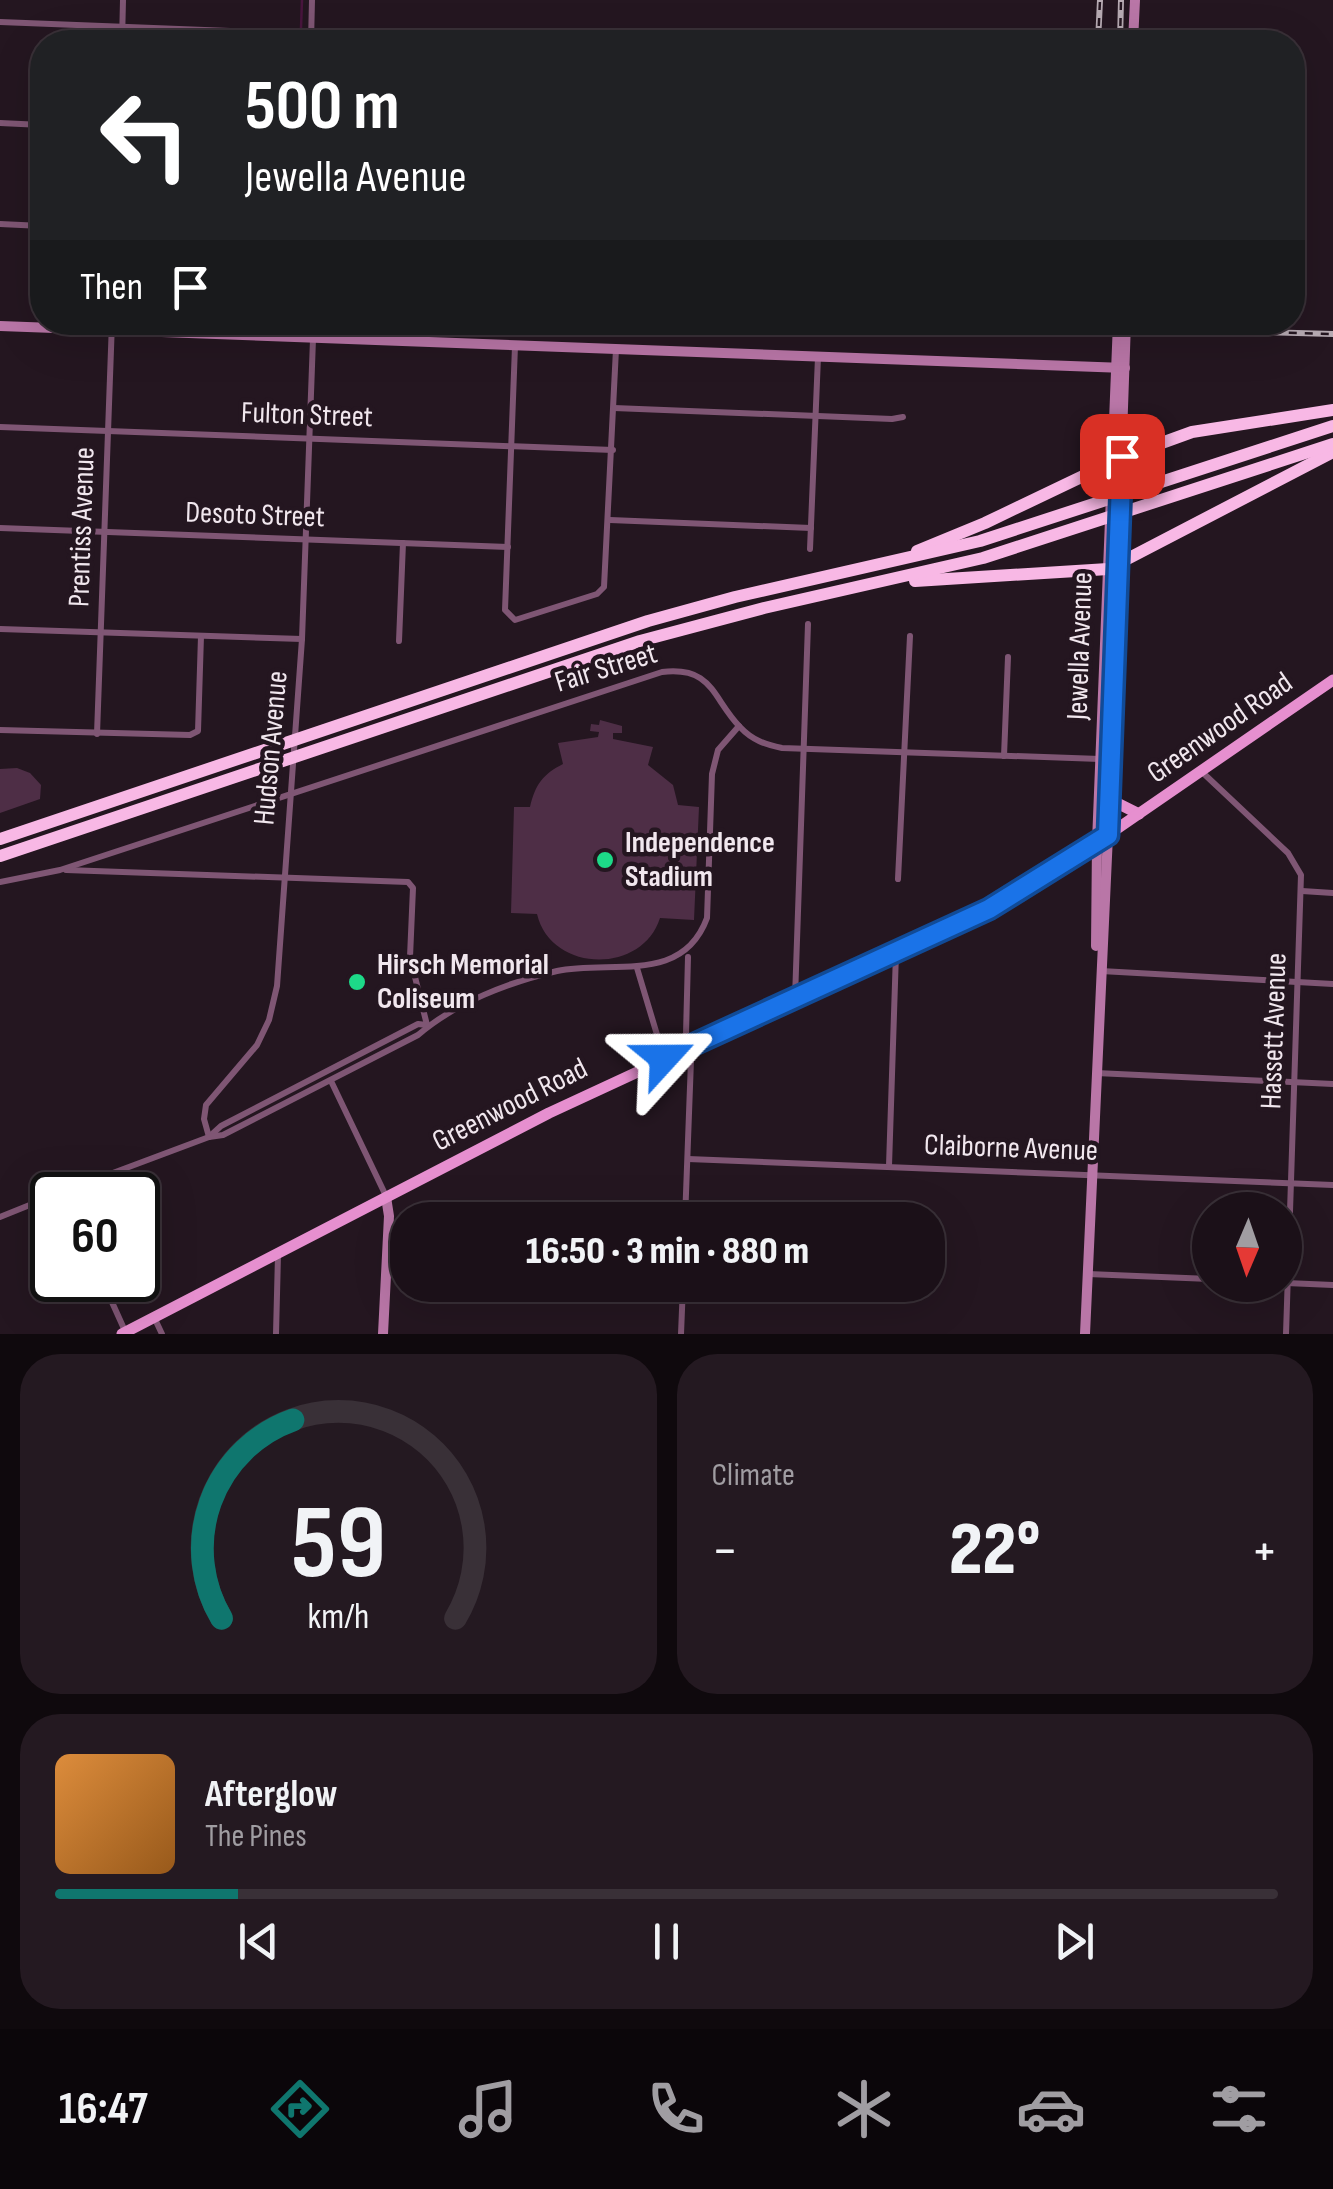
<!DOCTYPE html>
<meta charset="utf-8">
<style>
body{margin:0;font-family:"Sofia Sans Condensed",sans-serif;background:#241921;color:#f1f3f6;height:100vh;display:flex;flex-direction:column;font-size:38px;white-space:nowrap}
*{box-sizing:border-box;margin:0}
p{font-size:32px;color:#a09da2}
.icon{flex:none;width:55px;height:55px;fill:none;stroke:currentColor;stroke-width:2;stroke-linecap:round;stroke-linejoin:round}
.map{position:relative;height:1334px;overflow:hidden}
.details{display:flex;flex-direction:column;gap:20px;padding:20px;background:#0f090d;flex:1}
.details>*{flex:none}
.guide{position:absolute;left:30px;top:30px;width:1275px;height:305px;border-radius:40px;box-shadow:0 10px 40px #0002,0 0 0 2px #393037;background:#202124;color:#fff;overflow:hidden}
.needle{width:65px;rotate:182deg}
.controls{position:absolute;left:1192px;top:1192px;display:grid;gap:20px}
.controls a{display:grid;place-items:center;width:110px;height:110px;border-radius:50%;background:#1b1018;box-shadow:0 10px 40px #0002,0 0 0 2px #393037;font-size:50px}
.speed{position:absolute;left:30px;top:1172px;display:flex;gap:20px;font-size:50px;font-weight:700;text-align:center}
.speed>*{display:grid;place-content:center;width:130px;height:130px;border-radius:50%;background:#1b1018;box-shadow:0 10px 40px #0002,0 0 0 2px #393037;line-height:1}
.speed .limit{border:5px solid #111;border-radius:15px;background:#fff;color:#111}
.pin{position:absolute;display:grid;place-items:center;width:85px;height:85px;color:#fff;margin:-42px;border-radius:20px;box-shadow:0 5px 15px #0006}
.me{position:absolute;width:110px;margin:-55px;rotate:66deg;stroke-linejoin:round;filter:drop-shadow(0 0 8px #0008)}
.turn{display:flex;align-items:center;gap:35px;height:210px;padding:0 50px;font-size:45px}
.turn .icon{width:130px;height:130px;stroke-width:2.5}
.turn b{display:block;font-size:70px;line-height:85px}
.then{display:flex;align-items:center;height:95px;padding:0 50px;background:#0003;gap:20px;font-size:38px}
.big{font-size:75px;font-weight:800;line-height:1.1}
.details .tile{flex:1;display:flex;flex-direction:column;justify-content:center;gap:15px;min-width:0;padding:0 35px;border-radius:40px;background:#241921}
.details .dial{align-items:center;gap:0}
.dial svg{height:260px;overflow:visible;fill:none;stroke:#393037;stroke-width:7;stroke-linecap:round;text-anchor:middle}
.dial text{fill:#f1f3f6;stroke:none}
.song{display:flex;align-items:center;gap:30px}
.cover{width:120px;height:120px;border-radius:15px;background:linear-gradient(135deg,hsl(30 70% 55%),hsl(30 70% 35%))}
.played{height:10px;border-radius:5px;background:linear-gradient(90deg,#0f766e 15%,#393037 15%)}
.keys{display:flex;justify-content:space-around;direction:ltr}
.heat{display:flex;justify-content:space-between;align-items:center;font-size:55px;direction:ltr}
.details .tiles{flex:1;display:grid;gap:20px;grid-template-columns:1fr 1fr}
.tile:last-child{grid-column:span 2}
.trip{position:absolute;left:390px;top:1202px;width:555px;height:100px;border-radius:40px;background:#1b1018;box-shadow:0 10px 40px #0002,0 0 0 2px #393037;font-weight:800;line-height:100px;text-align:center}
.tab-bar{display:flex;height:160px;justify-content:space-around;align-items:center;background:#0b060a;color:#a09da2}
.tab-bar .icon{width:70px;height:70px}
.tab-bar .active{color:#0f766e}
.tab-bar b{font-size:45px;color:#f1f3f6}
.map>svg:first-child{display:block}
</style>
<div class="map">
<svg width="1333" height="1334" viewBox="0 0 1333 1334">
<rect width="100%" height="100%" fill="#241620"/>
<g fill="#4e2e46">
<path d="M600,720L622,726V733H613V739L653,747L648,765L673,785L678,805L699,807L694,920L660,918C642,975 551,973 537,914L511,913L514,807H530C535,785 543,774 563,764L558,743L598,737L599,732L590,731L591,724L599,725Z"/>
<path d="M17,768L30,773L41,785L40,799L0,813V769Z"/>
</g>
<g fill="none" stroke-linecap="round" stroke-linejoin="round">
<g stroke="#48153d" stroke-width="2.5">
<path d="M301,28L302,0"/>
<path d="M300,42V39"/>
</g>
<g stroke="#7f5674" stroke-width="6">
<path d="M0,22L311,34"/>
<path d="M122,42L123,0"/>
<path d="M311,42L312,0"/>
<path d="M0,123L42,125"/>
<path d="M0,224L42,226"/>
<path d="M515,346L505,610L515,620L597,594L604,587L616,349"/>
<path d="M614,408L892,419L903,417"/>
<path d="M0,427L613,450"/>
<path d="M610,520L811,528"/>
<path d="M0,528L508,547"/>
<path d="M810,549L818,357"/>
<path d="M0,629L302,639"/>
<path d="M399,641L403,543"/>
<path d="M0,730L190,735L198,731L201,636"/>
<path d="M97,734L112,322"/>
<path d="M1004,756L1008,657"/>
<path d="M1202,772L1288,853L1301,875L1286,1334"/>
<path d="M66,870L408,882L413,888L410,957L427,1025"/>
<path d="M898,879L910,636"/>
<path d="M0,882L60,870L662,672C713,666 712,698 740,727C752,740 766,745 782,748L1100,759"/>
<path d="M1302,891L1333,893"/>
<path d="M637,968L664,1058"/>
<path d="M1101,971L1333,984"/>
<path d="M795,998L808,624"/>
<path d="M1096,1073L1333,1084"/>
<path d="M331,1081L386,1196"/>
<path d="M210,1136L221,1126L418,1024L427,1025"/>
<path d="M209,1137L204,1119L206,1105L257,1045L269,1020L277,986L302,639L313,339"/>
<path d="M688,1159L1333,1185"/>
<path d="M889,1166L896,953"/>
<path d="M54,1195L209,1137L223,1135L418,1035C455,1003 509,982 557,971C609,959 682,986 707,918L712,774L718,750L739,726"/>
<path d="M0,1217L52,1196"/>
<path d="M685,1220L691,1060L686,1034L688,957"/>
<path d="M1088,1274L1210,1279"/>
<path d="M102,1280L125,1331"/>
<path d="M1286,1283L1333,1285"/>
<path d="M154,1317L162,1334"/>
<path d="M276,1334L278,1255"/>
<path d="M681,1334L683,1285"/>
</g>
<g stroke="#b976a7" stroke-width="10">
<path d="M1133,42L1135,0"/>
<path d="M0,326L1125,368"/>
<path d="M1096,946L1097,842L1118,322"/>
<path d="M383,1334L389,1216L386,1197"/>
<path d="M1085,1334L1108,835L1126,322"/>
</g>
<g stroke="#e68fcf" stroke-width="11">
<path d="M1109,793L1117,803L1139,814"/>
<path d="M122,1334L549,1113L989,909L1108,835L1333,680"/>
</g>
<g stroke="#f8b8e5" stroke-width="12">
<path d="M1123,420L1129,433L1136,439H1155"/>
<path d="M917,551L985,523L1123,457L1192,432L1333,410"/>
<path d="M915,581L1108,569L1333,452"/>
<path d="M0,839L648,621L735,597L980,541L1333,426"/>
<path d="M0,856L640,641L764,608L983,558L1333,444"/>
</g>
<defs>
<g id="rail">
<path d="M1098,42L1100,0"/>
<path d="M1120,42L1121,0"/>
<path d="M1194,322L1227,331L1333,334"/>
</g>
</defs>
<use href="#rail" stroke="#b7abb3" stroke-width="6"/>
<use href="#rail" stroke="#241620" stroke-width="2.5" stroke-dasharray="8" stroke-linecap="butt"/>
</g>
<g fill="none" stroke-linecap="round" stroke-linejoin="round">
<defs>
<path id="route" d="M664,1058L989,909L1108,835L1122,456"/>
</defs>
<use href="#route" stroke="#114b97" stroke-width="25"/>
<use href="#route" stroke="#1a73e8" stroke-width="18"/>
</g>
<g fill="#1dd988" stroke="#241620" stroke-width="4">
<circle cx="605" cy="860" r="10"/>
<circle cx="357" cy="982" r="10"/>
</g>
<g text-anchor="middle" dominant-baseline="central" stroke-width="9" stroke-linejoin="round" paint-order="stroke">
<g font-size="30" fill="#f1e7ee" stroke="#241620">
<text transform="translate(307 415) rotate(2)">Fulton Street</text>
<text transform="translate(255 515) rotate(2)">Desoto Street</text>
<text transform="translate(82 527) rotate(-88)">Prentiss Avenue</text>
<text transform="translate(1080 646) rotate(-88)">Jewella Avenue</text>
<text transform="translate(606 668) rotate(-17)">Fair Street</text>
<text transform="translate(1220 728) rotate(-35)">Greenwood Road</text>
<text transform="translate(271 748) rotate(-85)">Hudson Avenue</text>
<text transform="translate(1274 1031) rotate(-88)">Hassett Avenue</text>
<text transform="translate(510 1105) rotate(-27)">Greenwood Road</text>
<text transform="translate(1011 1148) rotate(2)">Claiborne Avenue</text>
</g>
<g font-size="30" font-weight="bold" fill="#f1e7ee" stroke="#241620" text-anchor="start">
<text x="625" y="843">Independence<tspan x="625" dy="34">Stadium</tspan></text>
<text x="377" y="965">Hirsch Memorial<tspan x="377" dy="34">Coliseum</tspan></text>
</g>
</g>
</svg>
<div class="controls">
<a><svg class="needle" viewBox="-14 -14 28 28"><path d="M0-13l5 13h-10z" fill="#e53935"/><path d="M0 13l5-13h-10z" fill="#a09da2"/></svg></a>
</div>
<div class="speed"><div class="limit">60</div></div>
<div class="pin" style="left:1122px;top:456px;background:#d93025"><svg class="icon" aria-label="arrive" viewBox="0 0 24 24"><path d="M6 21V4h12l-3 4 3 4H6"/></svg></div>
<svg class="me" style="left:664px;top:1058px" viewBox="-20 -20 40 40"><path d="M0-17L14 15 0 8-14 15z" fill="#1a73e8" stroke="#fff" stroke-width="4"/></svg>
<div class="trip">16:50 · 3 min · 880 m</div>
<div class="guide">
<div class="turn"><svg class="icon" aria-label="left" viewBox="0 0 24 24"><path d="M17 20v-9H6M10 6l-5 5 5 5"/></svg><div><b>500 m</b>Jewella Avenue</div></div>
<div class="then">Then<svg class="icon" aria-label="arrive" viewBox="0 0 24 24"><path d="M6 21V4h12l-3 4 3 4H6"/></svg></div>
</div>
</div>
<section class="details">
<div class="tiles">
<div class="tile dial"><svg viewBox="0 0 100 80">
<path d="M14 69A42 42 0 1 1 86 69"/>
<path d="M14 69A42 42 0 0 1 36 8" stroke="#0f766e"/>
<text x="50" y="56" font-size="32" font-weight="700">59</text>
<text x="50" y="72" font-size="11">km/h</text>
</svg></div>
<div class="tile"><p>Climate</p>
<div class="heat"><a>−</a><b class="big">22°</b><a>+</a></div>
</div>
<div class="tile">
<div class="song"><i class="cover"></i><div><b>Afterglow</b><p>The Pines</p></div></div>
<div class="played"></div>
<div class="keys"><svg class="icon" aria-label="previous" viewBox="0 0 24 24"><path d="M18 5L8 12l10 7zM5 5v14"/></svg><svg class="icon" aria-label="pause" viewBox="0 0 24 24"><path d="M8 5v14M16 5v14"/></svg><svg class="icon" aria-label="next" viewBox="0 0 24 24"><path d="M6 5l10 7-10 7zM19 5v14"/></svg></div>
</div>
</div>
</section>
<nav class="tab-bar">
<b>16:47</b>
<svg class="icon active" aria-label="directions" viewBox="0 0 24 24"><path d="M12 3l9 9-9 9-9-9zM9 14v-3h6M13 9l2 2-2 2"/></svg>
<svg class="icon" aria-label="music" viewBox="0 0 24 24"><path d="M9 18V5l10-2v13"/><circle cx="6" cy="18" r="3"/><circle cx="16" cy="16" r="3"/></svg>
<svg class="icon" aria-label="phone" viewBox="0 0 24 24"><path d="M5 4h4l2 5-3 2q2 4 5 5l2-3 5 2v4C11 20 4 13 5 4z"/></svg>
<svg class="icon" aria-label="climate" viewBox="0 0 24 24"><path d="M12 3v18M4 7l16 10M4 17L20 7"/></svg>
<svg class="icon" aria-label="car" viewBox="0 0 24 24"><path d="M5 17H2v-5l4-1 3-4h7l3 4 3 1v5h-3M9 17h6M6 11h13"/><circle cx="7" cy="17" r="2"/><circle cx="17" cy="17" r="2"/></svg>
<svg class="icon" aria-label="filters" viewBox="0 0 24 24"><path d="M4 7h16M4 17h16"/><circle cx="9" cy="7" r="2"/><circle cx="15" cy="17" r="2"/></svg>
</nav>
